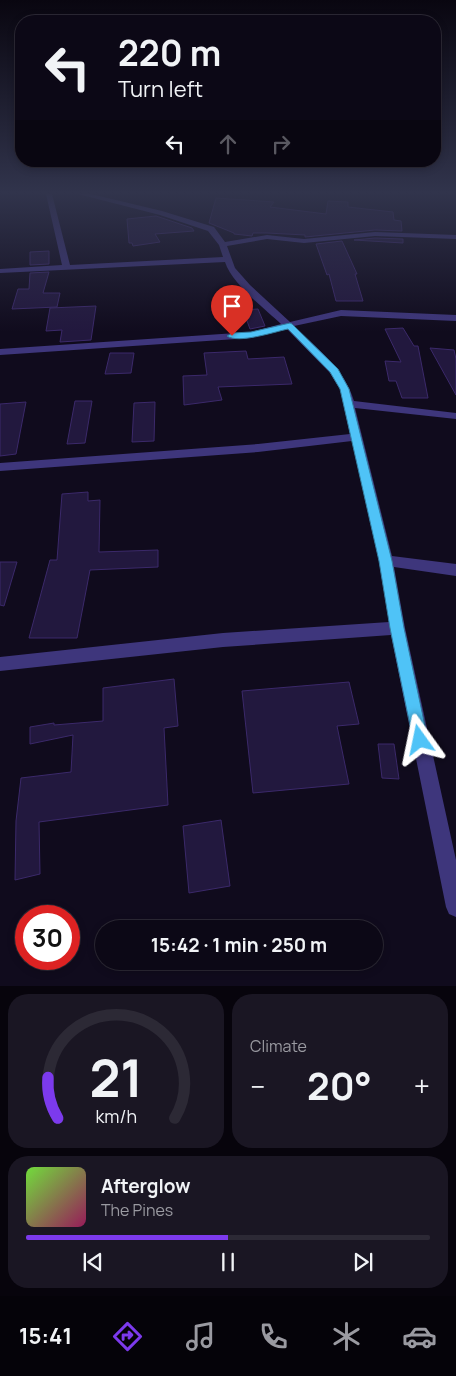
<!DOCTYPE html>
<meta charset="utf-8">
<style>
body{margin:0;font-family:Manrope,sans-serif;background:#1a1623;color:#f1f3f6;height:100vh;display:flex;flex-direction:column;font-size:19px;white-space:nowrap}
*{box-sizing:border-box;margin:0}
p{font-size:16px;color:#9a9aa1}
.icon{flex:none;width:28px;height:28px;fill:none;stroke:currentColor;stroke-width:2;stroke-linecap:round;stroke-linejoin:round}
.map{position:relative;height:986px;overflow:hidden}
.sheet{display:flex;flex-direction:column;gap:8px;padding:8px;background:#07040c;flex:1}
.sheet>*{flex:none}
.banner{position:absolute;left:15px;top:15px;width:426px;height:152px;border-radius:20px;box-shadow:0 2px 8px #0003,0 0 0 1px #2c2935;background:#0c0816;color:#f1f3f6;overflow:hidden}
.speed{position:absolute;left:15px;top:905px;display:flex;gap:10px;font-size:25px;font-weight:700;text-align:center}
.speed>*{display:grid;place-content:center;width:65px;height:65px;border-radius:50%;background:#0c0816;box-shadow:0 2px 8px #0003,0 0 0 1px #2c2935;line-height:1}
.speed .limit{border:8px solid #d22;background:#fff;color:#111}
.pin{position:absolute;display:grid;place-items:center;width:42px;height:42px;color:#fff;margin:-51px -21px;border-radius:50% 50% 50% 0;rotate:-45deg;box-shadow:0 0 5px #0007}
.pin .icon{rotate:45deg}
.me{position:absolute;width:55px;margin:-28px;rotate:348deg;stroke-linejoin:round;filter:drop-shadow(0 0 4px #0008)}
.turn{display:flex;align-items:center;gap:18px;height:105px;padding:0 20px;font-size:22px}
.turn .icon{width:65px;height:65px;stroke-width:2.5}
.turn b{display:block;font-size:35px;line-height:42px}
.lanes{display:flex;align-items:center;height:48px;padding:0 20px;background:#0003;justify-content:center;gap:25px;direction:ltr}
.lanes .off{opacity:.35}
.big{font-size:38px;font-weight:700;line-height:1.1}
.sheet .widget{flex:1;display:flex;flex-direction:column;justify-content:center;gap:8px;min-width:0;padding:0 18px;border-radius:20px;background:#1a1623}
.sheet .dial{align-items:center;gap:0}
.dial svg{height:130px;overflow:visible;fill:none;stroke:#2c2935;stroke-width:7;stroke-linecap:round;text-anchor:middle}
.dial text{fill:#f1f3f6;stroke:none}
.song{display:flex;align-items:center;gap:15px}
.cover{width:60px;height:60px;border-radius:8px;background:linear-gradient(135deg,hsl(100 70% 55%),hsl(330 70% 35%))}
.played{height:5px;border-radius:2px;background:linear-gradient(90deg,#7c3aed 50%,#2c2935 50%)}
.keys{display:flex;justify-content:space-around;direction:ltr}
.heat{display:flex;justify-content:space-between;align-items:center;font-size:28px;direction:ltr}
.sheet .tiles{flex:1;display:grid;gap:8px;grid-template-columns:1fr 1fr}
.widget:last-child{grid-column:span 2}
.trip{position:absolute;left:95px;top:920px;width:288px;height:50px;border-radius:25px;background:#0c0816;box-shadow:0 2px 8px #0003,0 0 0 1px #2c2935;font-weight:700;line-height:50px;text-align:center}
.menu{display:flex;height:80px;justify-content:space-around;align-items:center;background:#050309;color:#9a9aa1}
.menu .icon{width:35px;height:35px}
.menu .active{color:#7c3aed}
.menu b{font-size:22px;color:#f1f3f6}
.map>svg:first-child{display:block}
</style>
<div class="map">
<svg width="456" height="986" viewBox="0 0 456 986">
<rect width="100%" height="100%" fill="#100b1d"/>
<g fill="#22183e" stroke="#3b296a">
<path d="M216,198L274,202L270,207L326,214L328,201L348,202V207L393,212L394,220L401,221L402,231L375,230L305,237V235L267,233H253L252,236L234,234V233L209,223Z"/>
<path d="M156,216L192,228L194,231L155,234L160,242L133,246L132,243H129L127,219Z"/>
<path d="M375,238L403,239V243L354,240Z"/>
<path d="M342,241L357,274H355L363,301H336L329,274L327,275L316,244Z"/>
<path d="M49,251V264L30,265V252Z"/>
<path d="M49,272L43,293H60L57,307L12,309L18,289H29L30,273Z"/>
<path d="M96,306L91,340L60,342L62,330L46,331L50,308Z"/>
<path d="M258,309L265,326L250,329L243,310Z"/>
<path d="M403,328L414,346H418L428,398H402L396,381H389L385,361L401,362L385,329Z"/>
<path d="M430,348L454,350L456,359V395Z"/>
<path d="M246,351L248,359L284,357L292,384L218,387L222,400L184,405L183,376L207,375L204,353Z"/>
<path d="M110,353H134L131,373L105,374Z"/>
<path d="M75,401H92L85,443L67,444Z"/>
<path d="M26,402L16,454L0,456V404Z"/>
<path d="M155,402L154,441L132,442L134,403Z"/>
<path d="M88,492V501L100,500L99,552L158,550V567L90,570L77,638H29L50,560H57L62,494Z"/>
<path d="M0,562H17L4,606L0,605Z"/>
<path d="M174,679L178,726L164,728L168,805L39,822L40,874L15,880L16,821L21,778L71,772L73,735L30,744V727L54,723V725L103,721V688Z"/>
<path d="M349,682L359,724L337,726L349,784L253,793L242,691Z"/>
<path d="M378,744H394L399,779L382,778Z"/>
<path d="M221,820L230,886L189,893L183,826Z"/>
</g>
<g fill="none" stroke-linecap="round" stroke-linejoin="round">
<path fill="#3e367c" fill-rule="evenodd" d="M46,194H52L70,265L223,257L219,245L208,231L160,215L78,194H91L162,211L214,227L225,242L267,235L304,239L375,232L456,235V239L375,236L304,243L267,239L227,246L235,268L250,285L290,322L341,310L456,315V321L341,316L294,326C317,349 345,369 354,401L456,413V419L355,408L392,556L456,564V576L394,567L405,628L456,860V917L449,914L446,907L391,635L223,647L0,671V657L223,633L389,622L379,561L352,441L258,452L0,471V463L258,444L350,434L340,389L330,373L286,328L251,338L0,355V349L251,332L281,324C264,308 232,284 225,262L0,273V269L62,265Z"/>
</g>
<linearGradient id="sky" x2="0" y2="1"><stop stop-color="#090610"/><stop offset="0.58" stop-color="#31344c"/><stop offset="1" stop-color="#31344c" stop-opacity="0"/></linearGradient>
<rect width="456" height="332" fill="url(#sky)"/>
<path fill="#4fc3f7" stroke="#337fa1" d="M290,323L292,324L338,369L349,389L392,561L404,628L428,740L426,745L420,747L415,745L413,740L390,628L379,561L340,389L330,372L288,329C274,332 238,344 227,336L232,333L251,332Z"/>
</svg>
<div class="speed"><div class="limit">30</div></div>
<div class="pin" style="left:232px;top:336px;background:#d93025"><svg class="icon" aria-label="arrive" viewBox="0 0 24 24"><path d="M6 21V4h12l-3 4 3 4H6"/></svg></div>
<svg class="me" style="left:420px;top:740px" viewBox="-20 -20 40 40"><path d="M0-17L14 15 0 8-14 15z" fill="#4fc3f7" stroke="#fff" stroke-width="4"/></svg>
<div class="trip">15:42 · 1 min · 250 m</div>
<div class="banner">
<div class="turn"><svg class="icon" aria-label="left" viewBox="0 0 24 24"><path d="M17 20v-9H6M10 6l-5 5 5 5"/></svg><div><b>220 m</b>Turn left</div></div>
<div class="lanes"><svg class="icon" aria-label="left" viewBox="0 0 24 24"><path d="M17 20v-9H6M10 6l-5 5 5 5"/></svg><svg class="icon off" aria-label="ahead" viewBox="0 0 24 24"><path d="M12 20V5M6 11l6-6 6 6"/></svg><svg class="icon off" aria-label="right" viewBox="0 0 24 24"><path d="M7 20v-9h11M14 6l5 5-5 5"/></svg></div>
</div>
</div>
<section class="sheet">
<div class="tiles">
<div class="widget dial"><svg viewBox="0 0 100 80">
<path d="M14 69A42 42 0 1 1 86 69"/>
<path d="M14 69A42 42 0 0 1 8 44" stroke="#7c3aed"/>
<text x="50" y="56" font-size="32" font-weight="700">21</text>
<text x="50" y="72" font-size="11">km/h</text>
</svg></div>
<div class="widget"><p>Climate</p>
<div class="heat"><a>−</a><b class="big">20°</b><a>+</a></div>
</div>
<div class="widget">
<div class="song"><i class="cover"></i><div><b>Afterglow</b><p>The Pines</p></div></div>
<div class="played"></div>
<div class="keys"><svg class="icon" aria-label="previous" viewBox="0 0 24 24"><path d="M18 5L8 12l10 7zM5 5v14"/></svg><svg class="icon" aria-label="pause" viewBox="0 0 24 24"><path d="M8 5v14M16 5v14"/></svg><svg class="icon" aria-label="next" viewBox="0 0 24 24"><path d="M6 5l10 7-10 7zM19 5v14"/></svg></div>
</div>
</div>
</section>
<nav class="menu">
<b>15:41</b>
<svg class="icon active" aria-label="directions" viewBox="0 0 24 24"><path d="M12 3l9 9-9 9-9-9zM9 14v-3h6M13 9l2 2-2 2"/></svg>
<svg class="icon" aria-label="music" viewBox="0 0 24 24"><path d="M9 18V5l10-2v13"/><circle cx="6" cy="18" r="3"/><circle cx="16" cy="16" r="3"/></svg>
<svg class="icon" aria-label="phone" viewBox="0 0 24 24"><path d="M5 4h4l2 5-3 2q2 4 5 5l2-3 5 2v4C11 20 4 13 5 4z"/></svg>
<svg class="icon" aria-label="climate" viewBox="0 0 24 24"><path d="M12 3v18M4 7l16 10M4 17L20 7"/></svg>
<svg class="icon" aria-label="car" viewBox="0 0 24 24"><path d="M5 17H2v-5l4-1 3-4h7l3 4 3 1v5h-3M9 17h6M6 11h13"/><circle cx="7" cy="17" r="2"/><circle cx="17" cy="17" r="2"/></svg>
</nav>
